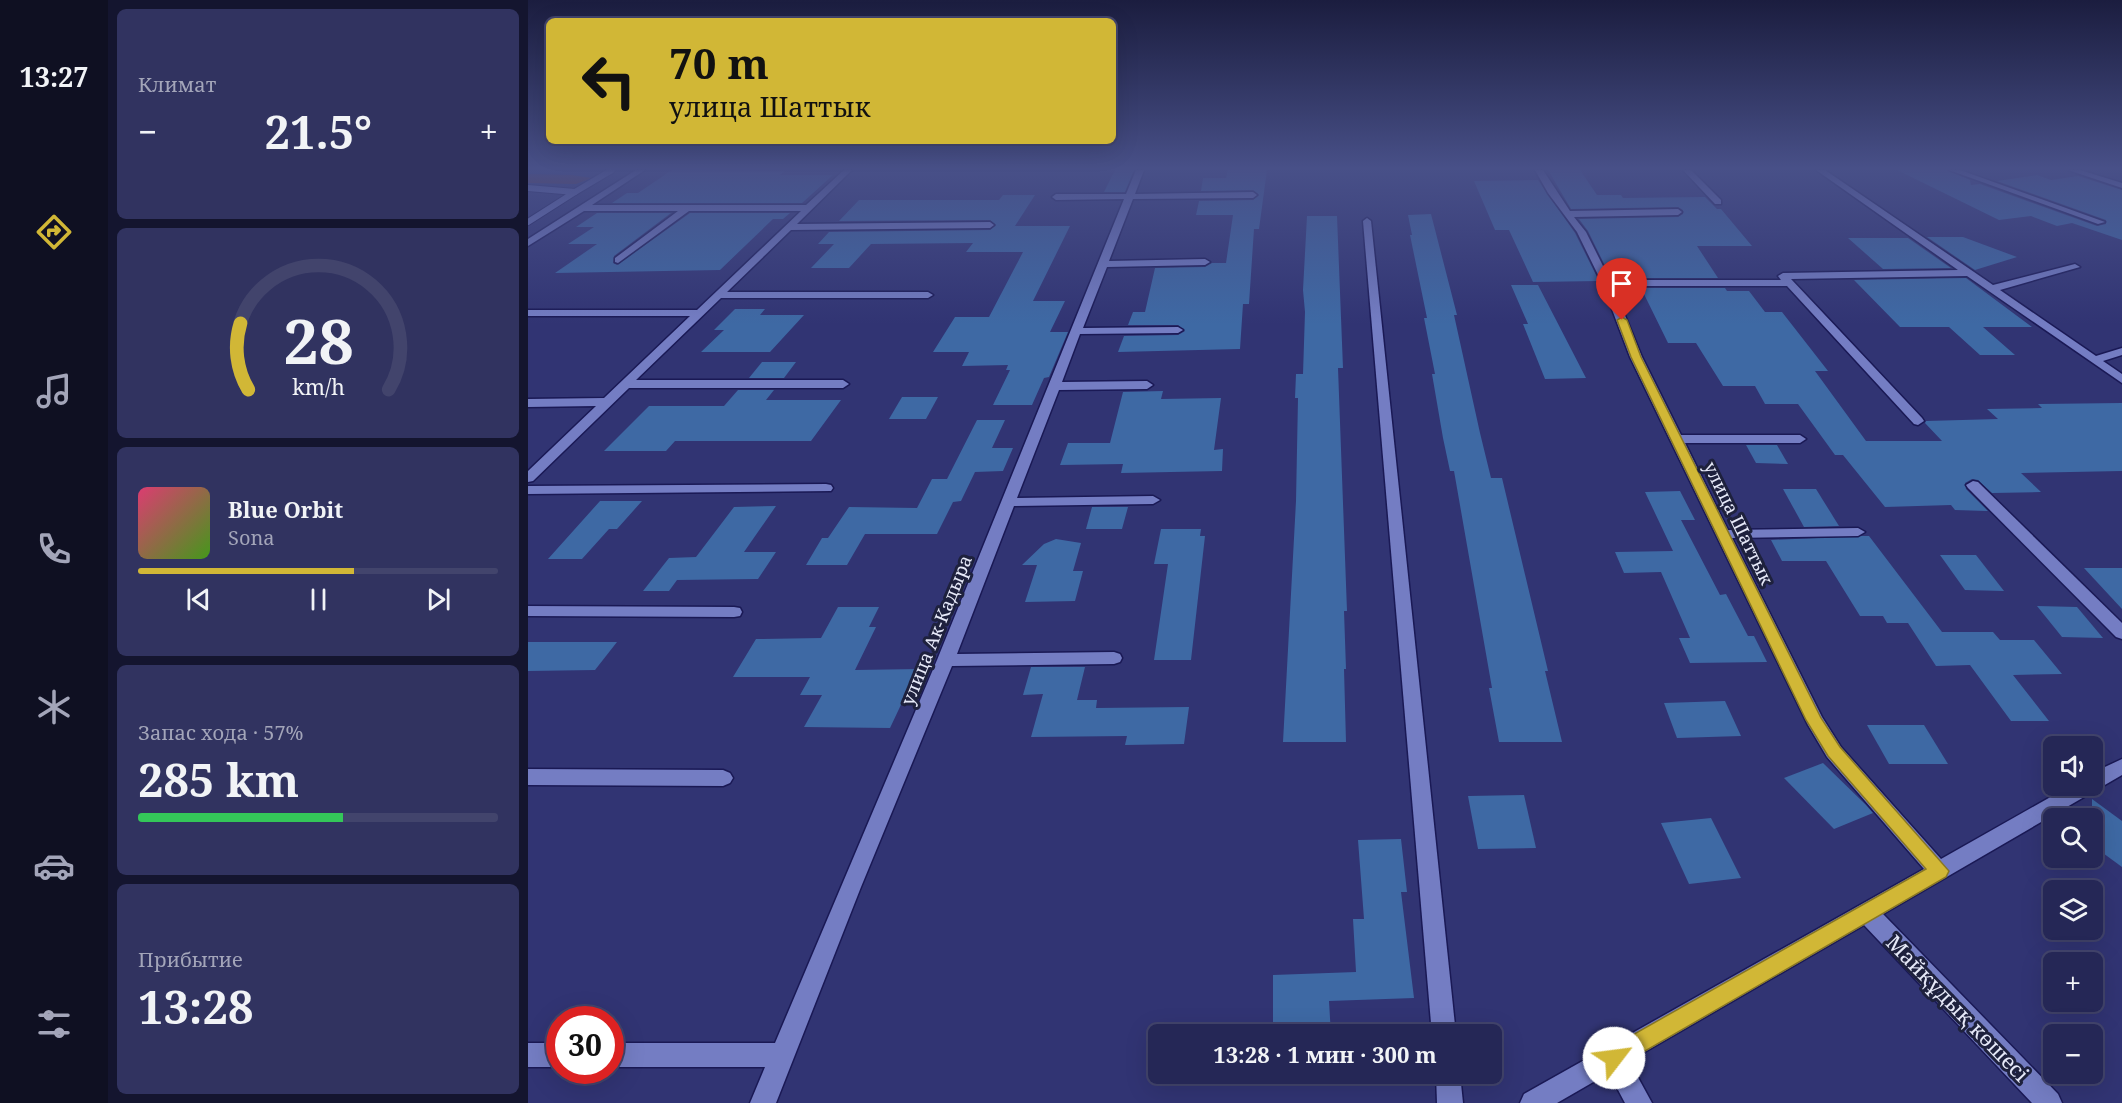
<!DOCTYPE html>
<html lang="ru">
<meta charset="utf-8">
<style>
body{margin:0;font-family:"Noto Serif",serif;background:#313360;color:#f1f3f6;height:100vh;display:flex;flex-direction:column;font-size:22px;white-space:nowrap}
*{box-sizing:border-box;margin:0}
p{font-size:20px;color:#a3a5b9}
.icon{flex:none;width:33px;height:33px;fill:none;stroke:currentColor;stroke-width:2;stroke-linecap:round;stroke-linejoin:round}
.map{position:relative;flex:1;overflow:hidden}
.side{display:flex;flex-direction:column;gap:9px;padding:9px;background:#14152f;width:420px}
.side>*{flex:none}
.guide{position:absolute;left:18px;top:18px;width:570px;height:126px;border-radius:9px;box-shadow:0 6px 24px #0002,0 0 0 2px #42446c;background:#d1b736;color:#111;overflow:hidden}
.buttons{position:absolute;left:1515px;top:736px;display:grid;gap:12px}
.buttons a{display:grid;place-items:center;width:60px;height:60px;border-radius:9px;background:#252756;box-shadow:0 6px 24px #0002,0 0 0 2px #42446c;font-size:30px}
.speed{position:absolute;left:18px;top:1006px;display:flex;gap:12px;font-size:30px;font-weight:700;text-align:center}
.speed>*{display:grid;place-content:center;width:78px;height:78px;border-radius:50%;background:#252756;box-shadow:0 6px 24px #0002,0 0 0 2px #42446c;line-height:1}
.speed .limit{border:9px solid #d22;background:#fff;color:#111}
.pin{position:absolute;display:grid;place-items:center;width:51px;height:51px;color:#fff;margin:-62px -26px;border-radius:50% 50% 50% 0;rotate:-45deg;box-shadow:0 0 6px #0007}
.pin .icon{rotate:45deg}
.me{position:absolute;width:66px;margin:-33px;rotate:60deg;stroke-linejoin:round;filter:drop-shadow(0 0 4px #0008)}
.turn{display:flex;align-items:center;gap:21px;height:126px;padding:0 24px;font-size:27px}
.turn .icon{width:78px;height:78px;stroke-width:2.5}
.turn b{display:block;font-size:42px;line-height:51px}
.big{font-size:45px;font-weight:700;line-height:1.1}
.side .tile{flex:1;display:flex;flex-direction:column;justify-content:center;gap:9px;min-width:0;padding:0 21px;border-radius:9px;background:#313360}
.side .dial{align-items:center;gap:0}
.dial svg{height:156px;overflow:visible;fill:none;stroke:#42446c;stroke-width:7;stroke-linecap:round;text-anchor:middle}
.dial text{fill:#f1f3f6;stroke:none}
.song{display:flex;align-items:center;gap:18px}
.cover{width:72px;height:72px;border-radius:9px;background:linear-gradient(135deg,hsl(340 70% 55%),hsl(100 70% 35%))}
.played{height:6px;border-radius:3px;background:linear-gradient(90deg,#d1b736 60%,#42446c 60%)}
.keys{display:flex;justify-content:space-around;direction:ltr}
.heat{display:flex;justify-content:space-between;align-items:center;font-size:33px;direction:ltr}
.charge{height:9px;border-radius:4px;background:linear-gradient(90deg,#34c759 57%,#42446c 0)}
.trip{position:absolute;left:620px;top:1024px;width:354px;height:60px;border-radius:9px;background:#252756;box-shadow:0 6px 24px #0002,0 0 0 2px #42446c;font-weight:700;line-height:60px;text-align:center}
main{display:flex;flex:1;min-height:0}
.tab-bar{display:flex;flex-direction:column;width:108px;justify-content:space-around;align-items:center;background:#0f1022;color:#a3a5b9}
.tab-bar .icon{width:42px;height:42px}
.tab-bar .on{color:#d1b736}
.tab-bar b{font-size:27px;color:#f1f3f6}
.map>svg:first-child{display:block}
</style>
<main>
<nav class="tab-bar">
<b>13:27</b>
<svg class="icon on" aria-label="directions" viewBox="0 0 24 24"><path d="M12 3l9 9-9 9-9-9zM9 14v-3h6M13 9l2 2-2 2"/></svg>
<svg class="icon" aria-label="music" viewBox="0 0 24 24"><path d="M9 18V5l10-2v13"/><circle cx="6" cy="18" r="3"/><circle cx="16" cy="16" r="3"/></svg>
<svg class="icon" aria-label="phone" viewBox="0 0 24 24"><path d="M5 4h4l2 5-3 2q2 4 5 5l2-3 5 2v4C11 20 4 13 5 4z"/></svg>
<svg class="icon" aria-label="climate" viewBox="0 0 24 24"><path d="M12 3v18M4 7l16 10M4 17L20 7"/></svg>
<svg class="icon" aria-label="car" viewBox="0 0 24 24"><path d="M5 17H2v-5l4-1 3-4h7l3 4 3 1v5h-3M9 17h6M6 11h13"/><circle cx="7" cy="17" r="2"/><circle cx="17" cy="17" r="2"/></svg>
<svg class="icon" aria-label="filters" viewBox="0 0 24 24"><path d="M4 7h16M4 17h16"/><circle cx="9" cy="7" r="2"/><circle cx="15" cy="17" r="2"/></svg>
</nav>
<section class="side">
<div class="tile"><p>Климат</p>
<div class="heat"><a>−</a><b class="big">21.5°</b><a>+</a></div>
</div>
<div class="tile dial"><svg viewBox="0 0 100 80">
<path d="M14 69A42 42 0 1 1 86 69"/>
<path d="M14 69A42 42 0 0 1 10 35" stroke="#d1b736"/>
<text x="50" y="56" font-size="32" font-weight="700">28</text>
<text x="50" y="72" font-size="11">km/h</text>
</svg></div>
<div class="tile">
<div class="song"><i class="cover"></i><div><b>Blue Orbit</b><p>Sona</p></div></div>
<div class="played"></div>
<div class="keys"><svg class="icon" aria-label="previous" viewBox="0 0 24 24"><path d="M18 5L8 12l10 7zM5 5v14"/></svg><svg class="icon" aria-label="pause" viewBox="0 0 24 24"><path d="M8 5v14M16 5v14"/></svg><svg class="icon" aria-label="next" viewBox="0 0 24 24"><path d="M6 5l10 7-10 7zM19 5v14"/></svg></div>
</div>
<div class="tile"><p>Запас хода · 57%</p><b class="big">285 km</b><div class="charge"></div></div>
<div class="tile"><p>Прибытие</p><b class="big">13:28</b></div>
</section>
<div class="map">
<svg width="1594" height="1103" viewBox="0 0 1594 1103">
<rect width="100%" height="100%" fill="#313473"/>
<path fill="#762f19" d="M0,174L44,175L64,178L48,184L0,183Z"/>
<g fill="#3e69a4">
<path d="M144,170L257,171L252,175H305L274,203H84L99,193H110Z"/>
<path d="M587,170H606L597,192H576Z"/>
<path d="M700,170H739L731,229H726L721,304H715L712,349L590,352L596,336L650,335L657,331L650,325H600L605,312H617L627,268L677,267L684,263H698L705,215H668L671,201L725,200L731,195L725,190L673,191L675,178H698Z"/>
<path d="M1020,170H1052L1069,195H1093L1095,198L1177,197L1189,209H1193L1224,246H1169L1190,278H1083L1060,231L1051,219L1150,217L1155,214V210L1150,207L1043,209Z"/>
<path d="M1369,170H1419L1442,180L1443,185L1452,184L1569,226L1578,224V220L1469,181L1509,175L1523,180L1550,176L1594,190V240L1544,223L1529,226L1503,216L1471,220Z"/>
<path d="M1010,180L1047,233L1071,281L1005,282L981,230H967L946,181Z"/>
<path d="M475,195H507L487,226H542L505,301H537L522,332H540L521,377L516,378L504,405H465L482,370H478L480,365L434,366L441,352H405L427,317H461L495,252H438L445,243L343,244L321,268H283L306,244H290L301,232L462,230L468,225L462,220L311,221L331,200H471Z"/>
<path d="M69,213H143L86,256L85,263L89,265L162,213H262L255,219H245L192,270L27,273L69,244H40L66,227H48Z"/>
<path d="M903,214L929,315H926L952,433L963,478H974L1020,671H1017L1034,742H971L961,688H964L926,471H922L915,438L904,374H907L896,318H899L882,235H884L880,215Z"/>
<path d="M779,216H809L815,368H810L819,611H816L818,669H816L818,742H755L768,501L770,398H767L768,374H775L777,312L775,290Z"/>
<path d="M1399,237H1435L1489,257L1447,270Z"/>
<path d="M1320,238H1380L1423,268L1355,269Z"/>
<path d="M1438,278L1504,327H1455L1487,355H1452L1421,327H1372L1326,280Z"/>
<path d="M983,285H1010L1058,378L1017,379L995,324H1000Z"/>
<path d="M1113,288H1197L1199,291H1221L1237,312H1254L1300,371H1287L1338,441H1414L1397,423L1398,421L1470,419L1459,409L1514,408L1510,404L1594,403V471L1493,473L1513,492L1464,493L1450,480L1444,479L1437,483L1438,489L1460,511L1427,510L1423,505L1357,507L1315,455H1307L1270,404H1237L1227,386H1195L1168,343H1140Z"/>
<path d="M207,309H237L232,315H276L242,352H173L196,330H186Z"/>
<path d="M234,362H268L256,378H221Z"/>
<path d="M210,390H246L238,400H313L283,441H147L138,451H76L121,406H196Z"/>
<path d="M635,391L633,399L693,398L686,450L695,449L694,471L593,473L595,464L532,465L540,443H582L595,392Z"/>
<path d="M374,397H410L398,419H361Z"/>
<path d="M449,420H477L464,448H485L475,471L447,472L433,501L425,502L409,534H337L319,565H278L294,538H300L321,507L389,508L404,479H419Z"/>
<path d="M1218,445H1249L1260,464L1228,463Z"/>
<path d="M1255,489H1288L1311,526L1276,527Z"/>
<path d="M1152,491L1167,520H1153L1192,595L1198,594L1220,636H1226L1239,662L1162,663L1151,638H1162L1133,572L1096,573L1087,552L1145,551L1117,492Z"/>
<path d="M72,501H114L89,529H81L54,559H20Z"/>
<path d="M248,506L216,552H248L230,579L149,580L141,591H115L141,558L168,557L206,507Z"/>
<path d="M564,507H600L594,529H558Z"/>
<path d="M633,529H673L672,536H677L663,660H626L640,564H626Z"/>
<path d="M1334,536H1341L1414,632H1465L1472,640H1506L1534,674L1485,675L1521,721H1483L1442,665L1408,666L1380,623H1359L1355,616H1332L1298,561H1254L1243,540Z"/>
<path d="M528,539L553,543L545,571H555L547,601L497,602L509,565H494L516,544Z"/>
<path d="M1412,555H1448L1476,591L1437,590Z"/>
<path d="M1556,568H1594V609Z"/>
<path d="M1509,606L1549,607L1575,638L1534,637Z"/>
<path d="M310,607H351L341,627H348L327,670L393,669L384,692H379L362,728L276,727L294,695H272L282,677H205L228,639L293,638Z"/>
<path d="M0,642H89L67,670L0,671Z"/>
<path d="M503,667H557L549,700H569L568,708L661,707L656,744L597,745L599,736L503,737L515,694L495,695Z"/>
<path d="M1197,701L1213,736L1149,738L1136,703Z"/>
<path d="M1339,725H1396L1420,764H1361Z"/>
<path d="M1295,763L1338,805L1345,813L1306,829L1256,778Z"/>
<path d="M996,795L1008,848L950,849L940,796Z"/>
<path d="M1564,799L1594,821V867L1564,845Z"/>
<path d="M1183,818L1213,878L1161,884L1133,823Z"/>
<path d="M873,839L879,892H873L886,998L801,1001L803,1035H745V975L828,972L825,919H836L830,840Z"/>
</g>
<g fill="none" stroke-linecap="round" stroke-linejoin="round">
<defs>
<g id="service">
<path d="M0,188L47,192L0,222"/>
<path d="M47,192L84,170"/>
</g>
<g id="minor">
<path d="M108,170H117L64,205H278L316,170H324L269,224L462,222L466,225L462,228L263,230L199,292H400L405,295L400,298H193L108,380H315L321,384L315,388H101L5,481L0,482V471L68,406L0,407V399L76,398L162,316H0V310H169L273,211H161L90,263L87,262V258L150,211H56L0,246V239Z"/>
<path d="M608,170H616L607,194L725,192L729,195L725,198L605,199L581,261L677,259L682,262L677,265L579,267L555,328L650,327L655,330L650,333L552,334L534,382L619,381L625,385L619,389L531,390L489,498L625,496L632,500L625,504L486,506L429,654L586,652L592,654L594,658L592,662L586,664L424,666L333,887L248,1103H222L237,1067H82V1043H247L409,660L596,199L528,200L524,197L528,194H598Z"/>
<path d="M1007,170H1015L1042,211L1150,209L1154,212L1150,215L1046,217L1058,232L1082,280H1253L1250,276L1255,273L1430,270L1288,170H1297L1465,285L1547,264L1552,267L1472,290L1568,356L1594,348V355L1575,361L1594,374V383L1439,276L1263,279L1394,418L1396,421L1390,425L1386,424L1259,286H1085L1114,357L1153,435H1272L1278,439L1272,443H1157L1200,530L1330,528L1337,532L1330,536L1204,538L1294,717L1313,747L1413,859L1542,786H1564V773L1594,759V775L1355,914L1530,1094L1534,1103H1504L1336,925L1101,1061L1124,1103H1097L1081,1073L1029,1103H992L996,1094L1396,869L1299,757L1280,725L1102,357L1074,283L1049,232L1020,193Z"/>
<path d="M1155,170H1163L1193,200V204H1187Z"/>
<path d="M1421,170H1432L1577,222L1570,224Z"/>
<path d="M1540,170H1552L1594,183V188Z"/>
<path d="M839,218L843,221L928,1035H904L835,221Z"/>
<path d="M1445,481L1450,482L1594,623V639L1588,637L1440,488L1438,485Z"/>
<path d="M298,484L303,485L305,488L303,491L0,494V486Z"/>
<path d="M0,606L206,607L212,608L214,612L212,616L206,617L0,616Z"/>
<path d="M0,769L195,770L202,773L205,778L202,783L195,786L0,785Z"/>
<rect x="0" y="1043" width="32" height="24"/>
<path d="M908,1074H932L935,1103H909Z"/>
</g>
</defs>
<use href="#service" stroke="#1a1955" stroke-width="8"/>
<use href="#minor" stroke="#1a1955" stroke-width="3"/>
<use href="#service" stroke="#747dc3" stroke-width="6"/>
<use href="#minor" fill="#747dc3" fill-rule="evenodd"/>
</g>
<linearGradient id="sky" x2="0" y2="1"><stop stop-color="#1b1d3f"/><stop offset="0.52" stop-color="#485088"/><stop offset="1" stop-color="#485088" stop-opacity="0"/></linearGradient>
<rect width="1594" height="324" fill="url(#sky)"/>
<path fill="#d1b736" stroke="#887723" stroke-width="1.5" d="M1094,317L1099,320L1113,357L1293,718L1312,747L1421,871L1418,877L1086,1069L1078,1066L1075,1058L1078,1050L1398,869L1300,756L1278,720L1103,357L1089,320Z"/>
<g text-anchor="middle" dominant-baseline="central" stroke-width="6" stroke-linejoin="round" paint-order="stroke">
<g font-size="18" fill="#e6e9f8" stroke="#1e213d">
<text transform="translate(1211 523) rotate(64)">улица Шаттык</text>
<text transform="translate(408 630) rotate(-68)">улица Ак-Кадыра</text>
</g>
<g font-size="21" fill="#e6e9f8" stroke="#1e213d">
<text transform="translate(1430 1008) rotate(46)">Майқұдық көшесі</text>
</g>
</g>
</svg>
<div class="buttons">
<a><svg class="icon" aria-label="sound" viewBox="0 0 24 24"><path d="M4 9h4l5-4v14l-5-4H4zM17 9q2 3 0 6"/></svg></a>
<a><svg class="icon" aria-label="search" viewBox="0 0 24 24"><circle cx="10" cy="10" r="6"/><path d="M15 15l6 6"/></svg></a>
<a><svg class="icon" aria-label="layers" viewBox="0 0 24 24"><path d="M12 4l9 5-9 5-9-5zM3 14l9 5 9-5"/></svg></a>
<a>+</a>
<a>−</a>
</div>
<div class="speed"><div class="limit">30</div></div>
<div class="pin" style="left:1094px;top:320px;background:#d93025"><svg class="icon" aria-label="arrive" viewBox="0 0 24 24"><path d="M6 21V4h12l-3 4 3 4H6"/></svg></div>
<svg class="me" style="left:1086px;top:1058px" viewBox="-20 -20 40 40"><circle r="19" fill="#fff"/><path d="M0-13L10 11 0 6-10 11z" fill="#d1b736"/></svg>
<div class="trip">13:28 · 1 мин · 300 m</div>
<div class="guide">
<div class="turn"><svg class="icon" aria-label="left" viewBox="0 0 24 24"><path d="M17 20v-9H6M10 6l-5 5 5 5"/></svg><div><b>70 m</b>улица Шаттык</div></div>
</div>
</div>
</main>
